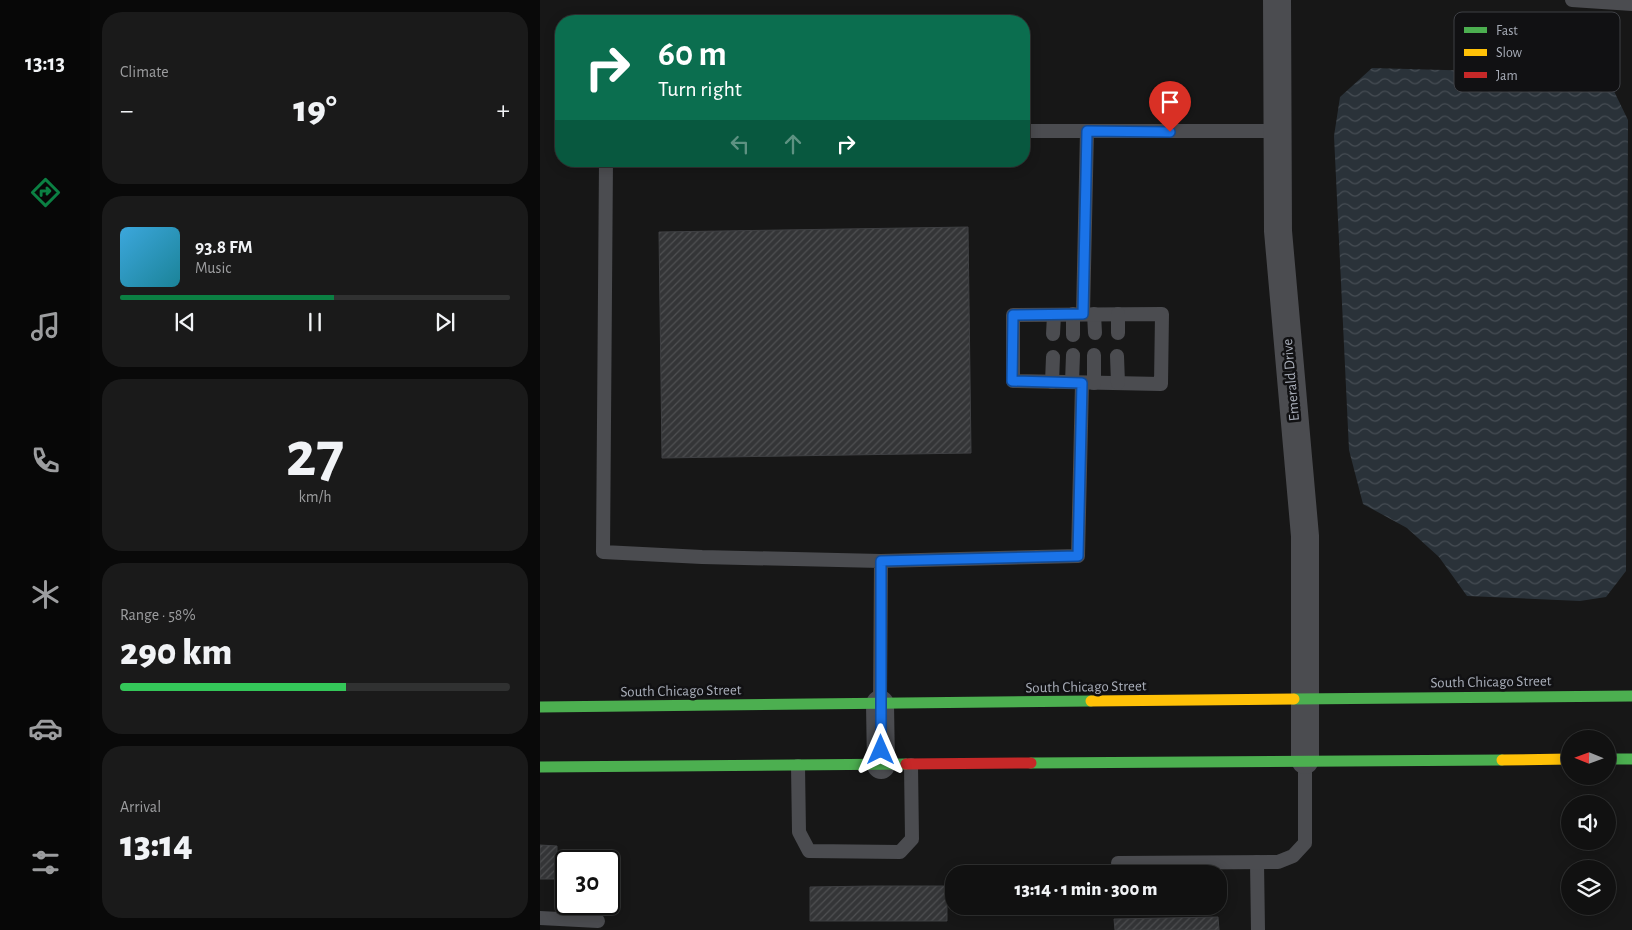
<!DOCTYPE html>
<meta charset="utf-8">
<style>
body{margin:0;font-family:"Alegreya Sans",sans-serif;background:#1a1a1a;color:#f1f3f6;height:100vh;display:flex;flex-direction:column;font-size:19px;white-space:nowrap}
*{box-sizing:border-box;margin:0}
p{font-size:16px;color:#9c9d9f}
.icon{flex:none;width:28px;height:28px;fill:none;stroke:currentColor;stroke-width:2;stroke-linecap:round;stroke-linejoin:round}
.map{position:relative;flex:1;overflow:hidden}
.side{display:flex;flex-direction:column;gap:12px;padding:12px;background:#090909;width:450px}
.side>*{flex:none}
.top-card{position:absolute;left:15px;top:15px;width:475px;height:152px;border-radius:20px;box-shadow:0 2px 12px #0003,0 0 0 1px #303131;background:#0b6e4f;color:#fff;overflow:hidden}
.needle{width:32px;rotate:271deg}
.fabs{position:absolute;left:1021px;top:730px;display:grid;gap:10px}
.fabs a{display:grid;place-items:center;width:55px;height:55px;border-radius:50%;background:#111;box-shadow:0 2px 12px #0003,0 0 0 1px #303131;font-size:25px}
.speed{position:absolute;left:15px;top:850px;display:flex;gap:10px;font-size:25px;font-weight:700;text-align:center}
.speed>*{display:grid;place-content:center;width:65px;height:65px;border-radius:50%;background:#111;box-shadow:0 2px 12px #0003,0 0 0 1px #303131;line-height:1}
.speed .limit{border:2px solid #111;border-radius:8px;background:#fff;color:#111}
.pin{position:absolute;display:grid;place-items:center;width:42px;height:42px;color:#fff;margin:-51px -21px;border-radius:50% 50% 50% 0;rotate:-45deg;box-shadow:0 0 5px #0007}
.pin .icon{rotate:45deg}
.me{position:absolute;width:55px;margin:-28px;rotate:0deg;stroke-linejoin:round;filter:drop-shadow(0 0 4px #0008)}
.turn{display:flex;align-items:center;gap:18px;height:105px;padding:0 20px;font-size:22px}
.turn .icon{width:65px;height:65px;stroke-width:2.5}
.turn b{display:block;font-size:35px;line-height:42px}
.lanes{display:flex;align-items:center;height:48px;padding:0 20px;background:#0003;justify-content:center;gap:25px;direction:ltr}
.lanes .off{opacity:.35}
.big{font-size:38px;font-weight:800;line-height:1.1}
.side .card{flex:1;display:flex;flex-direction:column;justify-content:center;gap:8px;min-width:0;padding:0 18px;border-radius:20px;background:#1a1a1a}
.side .dial{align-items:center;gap:0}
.dial b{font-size:65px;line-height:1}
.song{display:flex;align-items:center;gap:15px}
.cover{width:60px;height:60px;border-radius:8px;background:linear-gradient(135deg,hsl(200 70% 55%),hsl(190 70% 35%))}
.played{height:5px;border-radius:2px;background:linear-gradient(90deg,#0b8043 55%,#303131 55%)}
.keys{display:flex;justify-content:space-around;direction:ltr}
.heat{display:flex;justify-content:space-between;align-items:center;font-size:28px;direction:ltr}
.charge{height:8px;border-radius:4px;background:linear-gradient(90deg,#34c759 58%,#303131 0)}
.trip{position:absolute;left:405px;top:865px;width:282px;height:50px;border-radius:20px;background:#111;box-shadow:0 2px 12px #0003,0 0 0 1px #303131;font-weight:800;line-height:50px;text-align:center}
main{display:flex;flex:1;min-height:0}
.menu{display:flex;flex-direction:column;width:90px;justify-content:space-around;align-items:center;background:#070707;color:#9c9d9f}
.menu .icon{width:35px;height:35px}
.menu .active{color:#0b8043}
.menu b{font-size:22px;color:#f1f3f6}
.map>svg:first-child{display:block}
</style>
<main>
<nav class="menu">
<b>13:13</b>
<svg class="icon active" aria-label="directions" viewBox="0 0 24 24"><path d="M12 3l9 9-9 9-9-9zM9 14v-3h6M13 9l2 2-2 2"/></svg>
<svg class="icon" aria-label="music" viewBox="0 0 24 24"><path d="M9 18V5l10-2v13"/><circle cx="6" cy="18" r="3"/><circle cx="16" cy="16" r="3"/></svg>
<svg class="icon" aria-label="phone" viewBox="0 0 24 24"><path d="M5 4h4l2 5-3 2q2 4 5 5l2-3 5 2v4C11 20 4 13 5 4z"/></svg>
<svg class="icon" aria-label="climate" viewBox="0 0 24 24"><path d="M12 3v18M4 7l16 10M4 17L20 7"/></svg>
<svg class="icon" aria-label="car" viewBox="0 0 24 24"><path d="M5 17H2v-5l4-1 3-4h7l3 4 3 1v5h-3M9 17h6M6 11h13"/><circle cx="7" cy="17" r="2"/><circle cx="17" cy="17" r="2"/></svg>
<svg class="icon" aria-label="filters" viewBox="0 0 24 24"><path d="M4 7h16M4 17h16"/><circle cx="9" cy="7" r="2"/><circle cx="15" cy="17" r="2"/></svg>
</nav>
<section class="side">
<div class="card"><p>Climate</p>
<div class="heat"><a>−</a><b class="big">19°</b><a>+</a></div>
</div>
<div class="card">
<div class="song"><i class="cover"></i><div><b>93.8 FM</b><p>Music</p></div></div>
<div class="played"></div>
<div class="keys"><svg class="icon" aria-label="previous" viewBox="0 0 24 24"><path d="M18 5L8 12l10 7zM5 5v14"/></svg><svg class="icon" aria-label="pause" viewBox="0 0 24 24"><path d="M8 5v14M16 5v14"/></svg><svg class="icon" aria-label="next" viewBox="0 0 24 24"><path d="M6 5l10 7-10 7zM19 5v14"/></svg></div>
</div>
<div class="card dial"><b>27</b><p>km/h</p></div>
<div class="card"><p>Range · 58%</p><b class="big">290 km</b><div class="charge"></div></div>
<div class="card"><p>Arrival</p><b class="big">13:14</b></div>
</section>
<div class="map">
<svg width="1092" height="930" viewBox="0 0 1092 930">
<defs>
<pattern id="water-waves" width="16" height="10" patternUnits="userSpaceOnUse" patternTransform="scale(1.25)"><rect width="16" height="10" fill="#2a3239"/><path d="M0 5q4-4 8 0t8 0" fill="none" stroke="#464d54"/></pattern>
<pattern id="building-hatch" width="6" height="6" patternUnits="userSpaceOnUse" patternTransform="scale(1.25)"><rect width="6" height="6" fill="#343537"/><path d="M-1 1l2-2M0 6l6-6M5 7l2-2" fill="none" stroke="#4f5052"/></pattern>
</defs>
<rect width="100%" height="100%" fill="#171717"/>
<path fill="url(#water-waves)" d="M832,68L1046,74L1072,87L1088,120L1086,571L1066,597L1040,601L927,596L899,557L867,528L823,504L809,450L794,136L800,97Z"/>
<g fill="url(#building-hatch)" stroke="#3f4043">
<path d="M428,227L431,453L122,458L119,232Z"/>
<path d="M0,845L17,846V879H0Z"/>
<path d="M334,886H407V921H270V887Z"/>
<path d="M678,917L679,930H575L574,919Z"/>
</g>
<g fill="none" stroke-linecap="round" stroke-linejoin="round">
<g stroke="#4b4c50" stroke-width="14">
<path d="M1032,0L1092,4"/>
<path d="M484,131H737"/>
<path d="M66,161L63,552L162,557L341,561L340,704"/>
<path d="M543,314L547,131"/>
<path d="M554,314L555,333"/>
<path d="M622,314L621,384L473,381V315Z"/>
<path d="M578,333V314"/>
<path d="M513,334L514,315"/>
<path d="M533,335V314"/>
<path d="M577,356L578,383"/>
<path d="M512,382L513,357"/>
<path d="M532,382L533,355"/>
<path d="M554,383V355"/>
<path d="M341,561L538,556L542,383"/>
<path d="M258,766L259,832L269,851L360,852L372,839L371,765"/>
<path d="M717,862L718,930"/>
<path d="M578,863L738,862L753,856L765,843V760"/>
<path d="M0,918L58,921"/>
</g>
<g stroke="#4b4c50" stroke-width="28">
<path d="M737,0L738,231L765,536V760"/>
<path d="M340,704L341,765"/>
</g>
<g stroke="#4caf50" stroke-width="11">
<path d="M754,699L1092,696"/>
<path d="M0,707L551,701"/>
<path d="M1068,759H1092"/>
<path d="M491,763L962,760"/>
<path d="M0,767L366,764"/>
</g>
<g stroke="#ffc107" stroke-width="11">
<path d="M551,701L754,699"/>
<path d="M962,760L1030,759"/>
</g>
<path stroke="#c62828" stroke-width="11" d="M366,764L491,763"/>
</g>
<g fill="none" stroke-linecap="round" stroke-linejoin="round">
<defs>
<path id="route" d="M341,750V561L538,556L542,383L472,381L473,315L543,314L547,131L630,132"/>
</defs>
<use href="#route" stroke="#114b97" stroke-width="12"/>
<use href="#route" stroke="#1a73e8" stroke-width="9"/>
</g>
<g text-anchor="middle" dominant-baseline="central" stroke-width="5" stroke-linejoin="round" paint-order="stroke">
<g font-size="15" fill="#a8adb8" stroke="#111113">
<text transform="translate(751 380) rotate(-95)">Emerald Drive</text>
<text transform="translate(951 682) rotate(-1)">South Chicago Street</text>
<text transform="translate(546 687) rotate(-1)">South Chicago Street</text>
<text transform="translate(141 691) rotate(-1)">South Chicago Street</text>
</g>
</g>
<rect x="914" y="12" width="166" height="80" rx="8" fill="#111113" stroke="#3e4045" stroke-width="1"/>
<rect x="924" y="27" width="23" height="6" fill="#4caf50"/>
<rect x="924" y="49" width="23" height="7" fill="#ffc107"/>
<rect x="924" y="72" width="23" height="6" fill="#c62828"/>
<g font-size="14" fill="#a8adb8">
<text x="956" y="35">Fast</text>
<text x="956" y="57">Slow</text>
<text x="956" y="80">Jam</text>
</g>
</svg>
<div class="fabs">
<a><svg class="needle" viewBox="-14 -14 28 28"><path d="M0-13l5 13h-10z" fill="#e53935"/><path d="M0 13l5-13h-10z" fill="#9c9d9f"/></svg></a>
<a><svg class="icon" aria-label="sound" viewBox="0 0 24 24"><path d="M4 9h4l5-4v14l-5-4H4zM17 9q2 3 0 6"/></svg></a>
<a><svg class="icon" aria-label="layers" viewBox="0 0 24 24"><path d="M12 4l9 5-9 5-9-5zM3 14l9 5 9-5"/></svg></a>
</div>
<div class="speed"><div class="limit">30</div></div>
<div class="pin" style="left:630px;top:132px;background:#d93025"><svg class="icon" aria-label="arrive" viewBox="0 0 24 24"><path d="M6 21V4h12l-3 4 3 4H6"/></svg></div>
<svg class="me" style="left:341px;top:750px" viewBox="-20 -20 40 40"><path d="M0-17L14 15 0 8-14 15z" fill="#1a73e8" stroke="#fff" stroke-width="4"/></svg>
<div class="trip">13:14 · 1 min · 300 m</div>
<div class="top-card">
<div class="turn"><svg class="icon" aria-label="right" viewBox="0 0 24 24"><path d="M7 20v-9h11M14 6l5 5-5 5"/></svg><div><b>60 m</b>Turn right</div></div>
<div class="lanes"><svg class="icon off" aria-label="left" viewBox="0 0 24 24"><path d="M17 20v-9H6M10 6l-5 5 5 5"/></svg><svg class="icon off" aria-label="ahead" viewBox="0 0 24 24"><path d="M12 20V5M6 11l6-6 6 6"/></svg><svg class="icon" aria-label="right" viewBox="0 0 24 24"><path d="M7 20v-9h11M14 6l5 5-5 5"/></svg></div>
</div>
</div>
</main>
